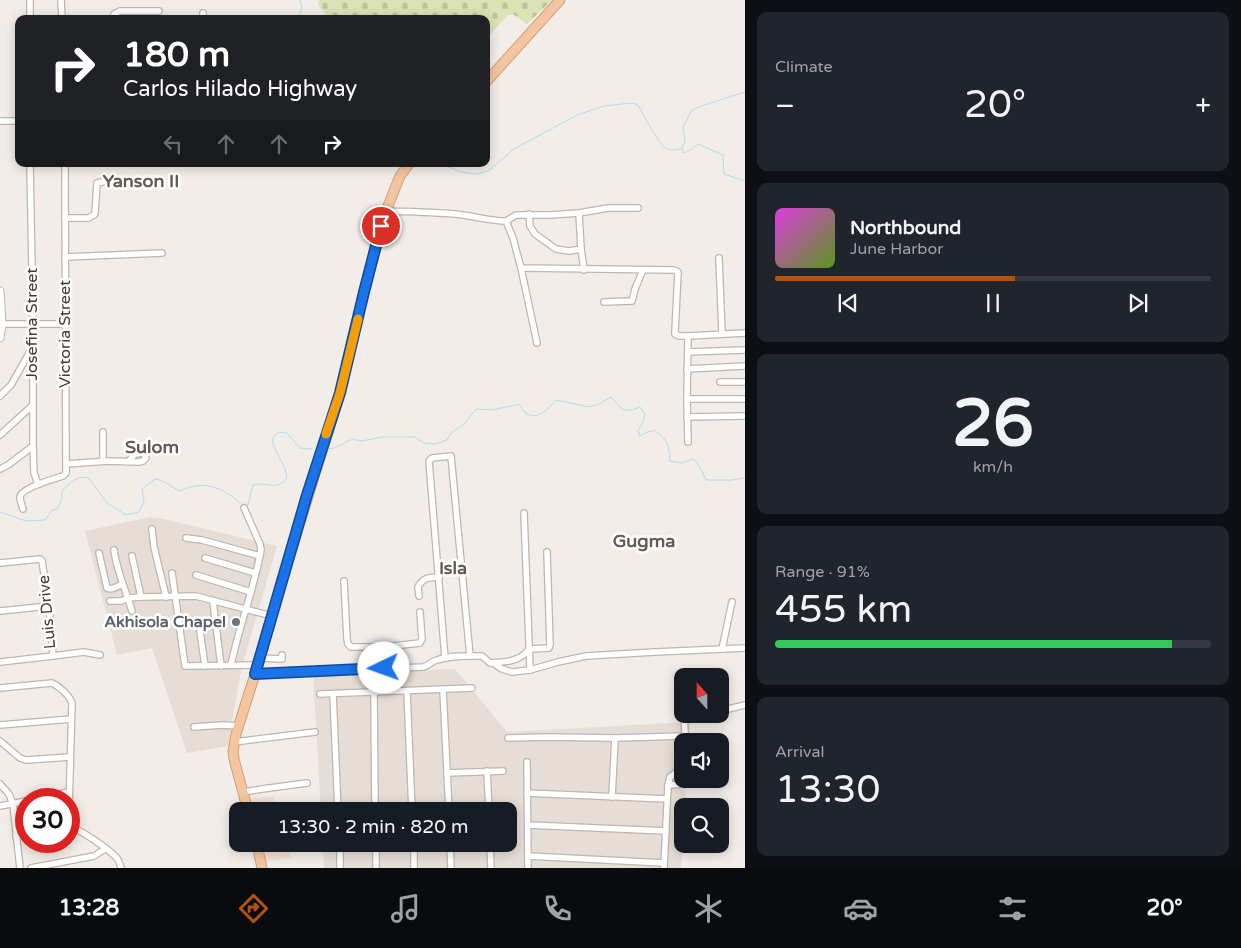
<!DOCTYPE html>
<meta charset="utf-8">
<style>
body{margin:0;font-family:"Varela Round",sans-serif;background:#20242c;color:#f1f3f6;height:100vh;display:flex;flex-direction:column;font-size:19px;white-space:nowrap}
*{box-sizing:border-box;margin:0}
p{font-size:16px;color:#9ea1a6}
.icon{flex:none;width:28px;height:28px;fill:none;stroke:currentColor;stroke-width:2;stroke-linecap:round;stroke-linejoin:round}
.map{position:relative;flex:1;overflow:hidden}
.sheet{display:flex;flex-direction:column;gap:12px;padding:12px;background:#0d0f14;width:496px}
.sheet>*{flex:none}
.hud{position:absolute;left:15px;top:15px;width:475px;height:152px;border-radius:10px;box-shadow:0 2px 12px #0003;background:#202124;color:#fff;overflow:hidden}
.needle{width:32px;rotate:339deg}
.tools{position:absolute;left:674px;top:668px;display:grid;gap:10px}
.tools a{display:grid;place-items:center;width:55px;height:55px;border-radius:10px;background:#171b24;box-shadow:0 2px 12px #0003;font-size:25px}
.speed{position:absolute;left:15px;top:788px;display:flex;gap:10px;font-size:25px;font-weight:700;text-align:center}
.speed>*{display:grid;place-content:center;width:65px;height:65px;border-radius:50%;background:#171b24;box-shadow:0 2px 12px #0003;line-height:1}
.speed .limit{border:8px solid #d22;background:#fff;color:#111}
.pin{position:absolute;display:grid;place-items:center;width:42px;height:42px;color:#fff;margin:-21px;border:2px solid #fff;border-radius:50%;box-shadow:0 1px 5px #0007}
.me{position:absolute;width:55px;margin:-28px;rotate:267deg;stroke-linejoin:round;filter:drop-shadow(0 0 4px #0008)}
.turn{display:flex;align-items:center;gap:18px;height:105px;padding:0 25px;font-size:22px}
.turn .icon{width:65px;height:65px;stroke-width:2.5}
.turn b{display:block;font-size:35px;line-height:42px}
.lanes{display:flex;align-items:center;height:48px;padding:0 25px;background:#0003;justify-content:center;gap:25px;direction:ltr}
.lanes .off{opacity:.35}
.big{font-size:38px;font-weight:600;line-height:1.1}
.sheet .tile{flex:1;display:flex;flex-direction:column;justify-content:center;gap:8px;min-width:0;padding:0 18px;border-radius:10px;background:#20242c}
.sheet .dial{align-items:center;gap:0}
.dial b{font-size:65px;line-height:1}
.song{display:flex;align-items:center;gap:15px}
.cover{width:60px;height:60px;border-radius:8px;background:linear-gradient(135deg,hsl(300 70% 55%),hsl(90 70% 35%))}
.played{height:5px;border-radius:2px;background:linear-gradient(90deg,#b45309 55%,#363941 55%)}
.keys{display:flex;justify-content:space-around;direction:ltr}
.heat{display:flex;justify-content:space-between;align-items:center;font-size:28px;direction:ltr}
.charge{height:8px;border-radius:4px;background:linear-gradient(90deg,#34c759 91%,#363941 0)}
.trip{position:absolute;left:229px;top:802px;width:288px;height:50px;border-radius:10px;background:#171b24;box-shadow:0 2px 12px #0003;font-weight:600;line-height:50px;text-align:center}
.tabs{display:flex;height:80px;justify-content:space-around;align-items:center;background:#090b0e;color:#9ea1a6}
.tabs .icon{width:35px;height:35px}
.tabs .selected{color:#b45309}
.tabs b{font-size:22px;color:#f1f3f6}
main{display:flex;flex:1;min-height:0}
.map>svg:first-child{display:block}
</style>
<main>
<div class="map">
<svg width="745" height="868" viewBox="0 0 745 868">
<defs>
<pattern id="cemetery-stones" width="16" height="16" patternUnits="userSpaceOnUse" patternTransform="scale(1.25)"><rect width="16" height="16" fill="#dae2b6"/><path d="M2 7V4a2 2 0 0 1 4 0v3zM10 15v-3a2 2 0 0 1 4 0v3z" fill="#bcc39d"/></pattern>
</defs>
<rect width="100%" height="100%" fill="#f2ede9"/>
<g fill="#e6ddd7">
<path d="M150,517L164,519L277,546L241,670L228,746L187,753L152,648L117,655L85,531Z"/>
<path d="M455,669L507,732L690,722L689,741H682V779H686L685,806H682L683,844L681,868H324L323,844H508V811H321L313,674Z"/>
</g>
<g fill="#f2dfd6">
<path d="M273,796L275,811H254L251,799Z"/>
<path d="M263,844H288L291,858L266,862Z"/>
</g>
<path fill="url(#cemetery-stones)" d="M319,0H552L527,24L513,14L508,15L486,39V19H330L318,5Z"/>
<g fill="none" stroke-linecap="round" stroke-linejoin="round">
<g stroke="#ace0e8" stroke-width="1">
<path d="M297,19L302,8L300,0"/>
<path d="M682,149L684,153L690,150L698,144L723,155L724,174L745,181"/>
<path d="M442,164L461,172L477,174L488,171L514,149L577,115L604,106L632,103L638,105C644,115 657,141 665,148C671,151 675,150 681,149L685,142L683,127L692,110L701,106L745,92"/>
<path d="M328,449L334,448L353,439L362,441L381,437H415L424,443L435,444L447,440L451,433L465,423L476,409L493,410L519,404C521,407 524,412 527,414C539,420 549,408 556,400L589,407L599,404L611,397L623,410H632L640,407L645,414L643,422L638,431L640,436L645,433L654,430C668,440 669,444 670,461L681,463L694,459L700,467L706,480H732L745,478"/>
<path d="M0,512L26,521L45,520L52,510L57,509L62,499V491C70,483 77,475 89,478L107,503L126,515L139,512L144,501L142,489L155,479C165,480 171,487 180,491C203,479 225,488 242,505H248L253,485C267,481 276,492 287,478L285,469L273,445V437L278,432L287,433L300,448L312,449"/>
</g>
<defs>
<g id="minor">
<path d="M61,0L62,19"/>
<path d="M30,19V0"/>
<path d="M113,19L114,14L120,11H159"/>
<path d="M203,19V13"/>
<path d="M0,121H19"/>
<path d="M30,164L33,323V446L34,473L38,484"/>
<path d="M638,208H608L579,213L550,215H516L506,221L513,238L521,268L674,270L678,272L675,332V334L679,336H688L745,333"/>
<path d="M386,211C412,212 437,212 463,215C478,217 491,221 506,221"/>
<path d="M579,213L581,249L584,270"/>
<path d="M529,214L530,226L535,234L556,249L569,251L581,249"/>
<path d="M65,218H88L94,215L95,213L97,183L107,181"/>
<path d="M65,257L162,253"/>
<path d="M719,258L722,334"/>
<path d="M521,268L537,343"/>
<path d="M604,302L632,301L635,289L643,270"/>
<path d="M2,324H65"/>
<path d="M688,352L745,350"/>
<path d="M687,369L745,366"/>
<path d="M720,382H745"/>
<path d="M0,396L11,385L32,348"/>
<path d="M687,399H745"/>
<path d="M687,417L745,416"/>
<path d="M103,432V461"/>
<path d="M0,435L33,405"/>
<path d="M688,442L687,399L688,336"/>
<path d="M66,464L108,461L139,462L143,461L146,458L145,455L142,453L135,454L128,462"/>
<path d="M0,469L8,465L33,446"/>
<path d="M23,509C22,506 20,500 20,497C21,488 54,479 63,476L66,473V470L65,164"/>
<path d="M524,513L530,670"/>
<path d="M152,529L154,547L166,597"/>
<path d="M186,538L202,540L260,556"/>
<path d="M114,550C117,572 126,591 132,611"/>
<path d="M99,553L107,588C112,590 117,587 122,584"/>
<path d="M132,556L141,597"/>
<path d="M205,558L255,573"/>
<path d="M0,563L40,559L42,561L49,606L53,656L0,662"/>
<path d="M172,573L185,666L258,665"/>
<path d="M196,575L251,592"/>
<path d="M344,581L347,639L348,644L351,647H384L420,643L422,639L420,612"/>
<path d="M419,596L418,587C423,577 429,578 439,577"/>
<path d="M110,601H121L128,598L141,597L196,596L272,616"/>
<path d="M213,601L221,666"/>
<path d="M0,611L49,606"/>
<path d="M200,631L205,666"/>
<path d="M384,647L385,668"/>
<path d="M722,649L732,602"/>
<path d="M53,656L84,652L100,655"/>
<path d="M260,658L281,659H282V655"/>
<path d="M445,658L429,461L432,458L451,456L470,656"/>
<path d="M493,663L502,669L512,672L530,670L558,662L586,656L655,652L745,648"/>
<path d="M231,665C239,626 254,589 261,550L260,544L244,508"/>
<path d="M255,674L423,667C429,666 431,661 437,660C451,655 468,656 482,656L490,663C504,662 520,662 529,649L549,648L550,645L547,552"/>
<path d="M0,688L52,683C59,686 69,695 72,703L69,808"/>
<path d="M443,690L449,811"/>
<path d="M407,691L412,811"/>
<path d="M374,692L375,811"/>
<path d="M320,694L472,688"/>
<path d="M333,694L338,811"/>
<path d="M720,711L745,705"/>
<path d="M0,725L71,719"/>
<path d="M194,727L222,725L239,726"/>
<path d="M508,738L545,737L615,738L612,797"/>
<path d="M615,738L684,736L685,733L684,714"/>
<path d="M0,741L20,758L26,760L70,757"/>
<path d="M234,742L315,732"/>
<path d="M527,762L528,868"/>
<path d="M487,771L489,811"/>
<path d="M447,773L503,771"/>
<path d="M0,784L9,794L13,804L20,868"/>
<path d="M668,785L670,777L677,772L678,766"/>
<path d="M243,792L262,789L307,783"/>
<path d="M527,793L667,799"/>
<path d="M35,799L69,792"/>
<path d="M0,806L26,801"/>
<path d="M528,825L666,831"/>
<path d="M69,827C79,828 108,849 116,857C119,860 120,864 121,868"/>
<path d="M16,837L26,835"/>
<path d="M340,844V868"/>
<path d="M376,844V868"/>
<path d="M414,844V868"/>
<path d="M450,844L451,868"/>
<path d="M490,844L491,868"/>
<path d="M528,856L664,863"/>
<path d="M31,868L94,856L105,849"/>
<path d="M664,868L668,785L686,784"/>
</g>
<path id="tertiary" d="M0,291L2,324L0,338"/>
<g id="primary">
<path d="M486,82L560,0"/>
<path d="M248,811L234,759L233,751L236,734L258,665L281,584L340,393L364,292L386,211L400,176L409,164"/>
<path d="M257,844L262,868"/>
</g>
</defs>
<use href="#minor" stroke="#c0b5af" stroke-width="8"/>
<use href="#tertiary" stroke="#c0b5af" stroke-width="9"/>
<use href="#primary" stroke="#d69e73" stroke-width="11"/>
<use href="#minor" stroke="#fff" stroke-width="5.5"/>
<use href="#tertiary" stroke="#fff" stroke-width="7"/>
<use href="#primary" stroke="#f3c6a1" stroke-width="9"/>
</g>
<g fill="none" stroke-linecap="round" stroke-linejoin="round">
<defs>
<path id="route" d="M381,226L364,292L340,393L307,495L255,674L384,668"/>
</defs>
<use href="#route" stroke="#114b97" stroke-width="12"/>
<use href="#route" stroke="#1a73e8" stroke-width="9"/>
<path stroke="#f59e0b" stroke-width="9" d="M326,434L340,393L358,319"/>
</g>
<circle fill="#6b7280" stroke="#fff" stroke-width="2" cx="236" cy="622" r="5"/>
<g text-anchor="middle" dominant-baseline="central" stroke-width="5" stroke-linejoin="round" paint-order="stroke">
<g font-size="16" fill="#453c38" stroke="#fff">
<text transform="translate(32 324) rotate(-90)">Josefina Street</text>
<text transform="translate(65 334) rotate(-90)">Victoria Street</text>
<text transform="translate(47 612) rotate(-95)">Luis Drive</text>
</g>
<g font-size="16" font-weight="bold" fill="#5b616d" stroke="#fff" text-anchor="end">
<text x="226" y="622">Akhisola Chapel</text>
</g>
<g font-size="18" font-weight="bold" fill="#675850" stroke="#fff">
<text x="141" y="181">Yanson II</text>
<text x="152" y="447">Sulom</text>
<text x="644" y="541">Gugma</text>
<text x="453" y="568">Isla</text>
</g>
</g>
</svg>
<div class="tools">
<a><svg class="needle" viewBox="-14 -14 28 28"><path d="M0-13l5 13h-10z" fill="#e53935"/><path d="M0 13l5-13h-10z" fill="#9ea1a6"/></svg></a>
<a><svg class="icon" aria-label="sound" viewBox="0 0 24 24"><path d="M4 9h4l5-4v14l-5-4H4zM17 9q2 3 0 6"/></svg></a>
<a><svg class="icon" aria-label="search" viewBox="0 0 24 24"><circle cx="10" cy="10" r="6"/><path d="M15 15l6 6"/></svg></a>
</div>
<div class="speed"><div class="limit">30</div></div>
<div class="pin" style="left:381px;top:226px;background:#d93025"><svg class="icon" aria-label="arrive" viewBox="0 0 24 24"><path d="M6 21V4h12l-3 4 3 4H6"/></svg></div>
<svg class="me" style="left:384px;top:668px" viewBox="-20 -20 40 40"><circle r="19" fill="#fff"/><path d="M0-13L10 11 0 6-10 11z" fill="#1a73e8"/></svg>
<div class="trip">13:30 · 2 min · 820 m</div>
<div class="hud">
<div class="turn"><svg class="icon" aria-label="right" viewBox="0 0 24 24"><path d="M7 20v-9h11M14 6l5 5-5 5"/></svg><div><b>180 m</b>Carlos Hilado Highway</div></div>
<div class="lanes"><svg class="icon off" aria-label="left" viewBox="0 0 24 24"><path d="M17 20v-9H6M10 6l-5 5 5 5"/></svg><svg class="icon off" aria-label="ahead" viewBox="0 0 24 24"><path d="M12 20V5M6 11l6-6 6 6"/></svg><svg class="icon off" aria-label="ahead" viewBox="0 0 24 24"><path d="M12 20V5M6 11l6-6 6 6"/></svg><svg class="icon" aria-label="right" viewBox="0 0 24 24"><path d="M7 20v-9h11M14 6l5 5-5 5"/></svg></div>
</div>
</div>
<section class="sheet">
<div class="tile"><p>Climate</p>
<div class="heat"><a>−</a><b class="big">20°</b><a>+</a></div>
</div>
<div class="tile">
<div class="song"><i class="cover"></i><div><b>Northbound</b><p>June Harbor</p></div></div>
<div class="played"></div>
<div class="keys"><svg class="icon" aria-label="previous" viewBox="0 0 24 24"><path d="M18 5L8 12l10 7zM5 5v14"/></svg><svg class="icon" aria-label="pause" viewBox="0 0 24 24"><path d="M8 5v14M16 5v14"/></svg><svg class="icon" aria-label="next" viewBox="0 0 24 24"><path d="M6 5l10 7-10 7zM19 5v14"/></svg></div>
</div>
<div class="tile dial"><b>26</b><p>km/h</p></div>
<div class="tile"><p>Range · 91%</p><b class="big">455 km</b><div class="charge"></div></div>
<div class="tile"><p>Arrival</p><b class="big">13:30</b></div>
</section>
</main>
<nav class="tabs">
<b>13:28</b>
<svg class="icon selected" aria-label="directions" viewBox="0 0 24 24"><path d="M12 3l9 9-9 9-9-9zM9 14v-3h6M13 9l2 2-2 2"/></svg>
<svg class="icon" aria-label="music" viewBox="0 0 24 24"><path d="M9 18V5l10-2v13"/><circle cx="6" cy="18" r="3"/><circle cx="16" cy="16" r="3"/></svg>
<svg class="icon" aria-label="phone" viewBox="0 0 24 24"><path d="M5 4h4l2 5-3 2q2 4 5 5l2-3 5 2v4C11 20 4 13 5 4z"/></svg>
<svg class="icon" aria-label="climate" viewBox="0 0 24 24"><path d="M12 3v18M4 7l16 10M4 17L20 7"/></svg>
<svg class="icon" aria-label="car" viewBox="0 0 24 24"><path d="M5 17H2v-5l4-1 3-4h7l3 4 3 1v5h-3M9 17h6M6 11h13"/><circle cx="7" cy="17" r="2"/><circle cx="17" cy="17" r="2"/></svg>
<svg class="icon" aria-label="filters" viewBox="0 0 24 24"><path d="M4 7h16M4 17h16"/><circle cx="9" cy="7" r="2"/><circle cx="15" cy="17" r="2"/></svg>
<b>20°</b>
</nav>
